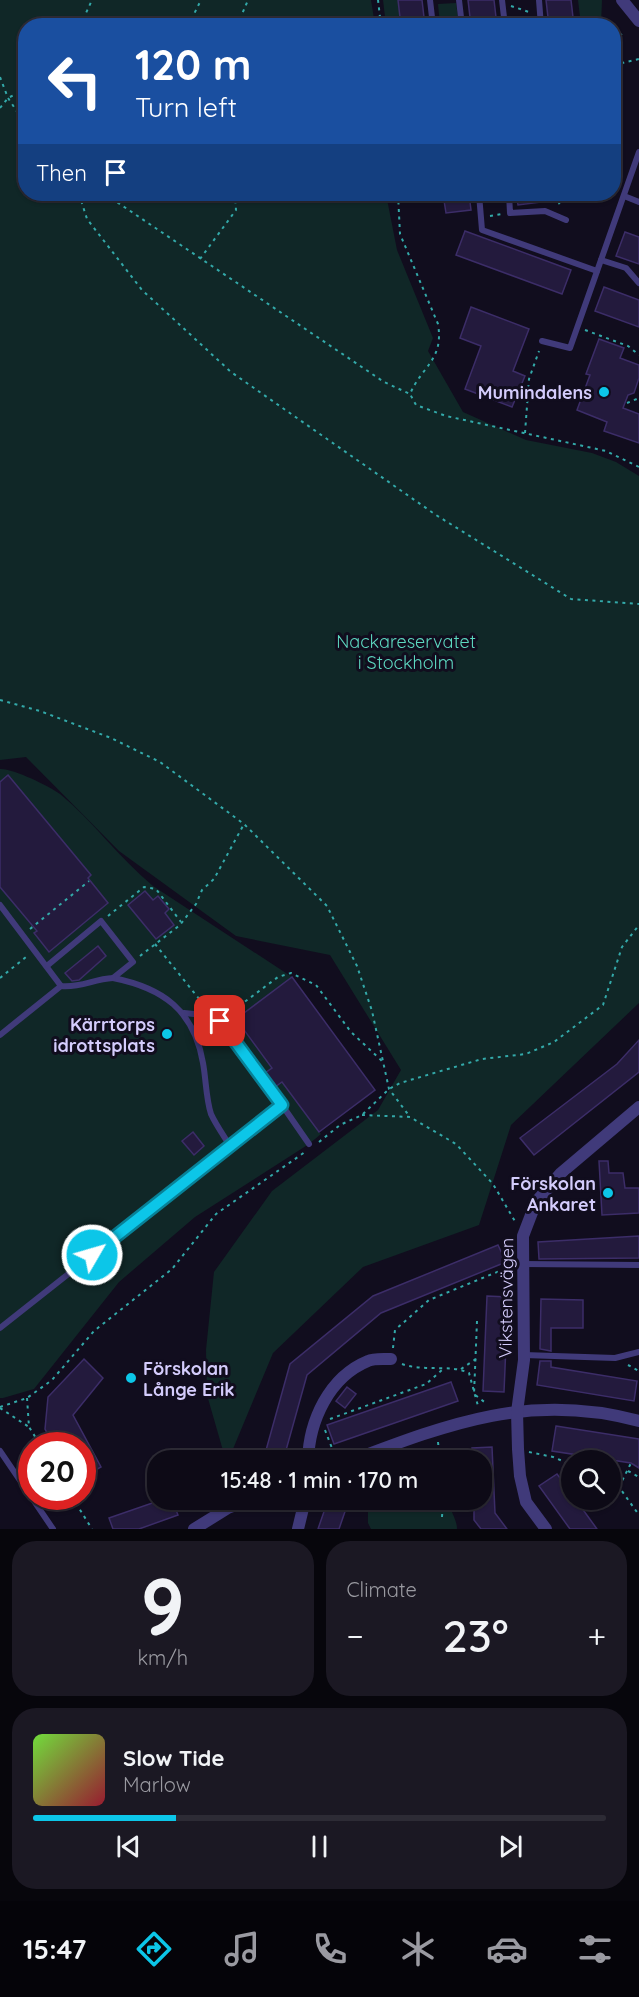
<!DOCTYPE html>
<meta charset="utf-8">
<style>
body{margin:0;font-family:Quicksand,sans-serif;background:#1b1823;color:#f1f3f6;height:100vh;display:flex;flex-direction:column;font-size:22px;white-space:nowrap}
*{box-sizing:border-box;margin:0}
p{font-size:20px;color:#9a9aa1}
.icon{flex:none;width:33px;height:33px;fill:none;stroke:currentColor;stroke-width:2;stroke-linecap:round;stroke-linejoin:round}
.map{position:relative;height:1529px;overflow:hidden}
.details{display:flex;flex-direction:column;gap:12px;padding:12px;background:#07060c;flex:1}
.details>*{flex:none}
.guide{position:absolute;left:18px;top:18px;width:603px;height:183px;border-radius:24px;box-shadow:0 2px 4px #0004,0 0 0 2px #2d2b35;background:#1a4fa0;color:#fff;overflow:hidden}
.fabs{position:absolute;left:561px;top:1450px;display:grid;gap:12px}
.fabs a{display:grid;place-items:center;width:60px;height:60px;border-radius:50%;background:#0d0a16;box-shadow:0 2px 4px #0004,0 0 0 2px #2d2b35;font-size:30px}
.speed{position:absolute;left:18px;top:1432px;display:flex;gap:12px;font-size:30px;font-weight:700;text-align:center}
.speed>*{display:grid;place-content:center;width:78px;height:78px;border-radius:50%;background:#0d0a16;box-shadow:0 2px 4px #0004,0 0 0 2px #2d2b35;line-height:1}
.speed .limit{border:9px solid #d22;background:#fff;color:#111}
.pin{position:absolute;display:grid;place-items:center;width:51px;height:51px;color:#fff;margin:-26px;border-radius:12px;box-shadow:0 3px 9px #0006}
.me{position:absolute;width:66px;margin:-33px;rotate:52deg;stroke-linejoin:round;filter:drop-shadow(0 0 4px #0008)}
.turn{display:flex;align-items:center;gap:21px;height:126px;padding:0 18px;font-size:27px}
.turn .icon{width:78px;height:78px;stroke-width:2.5}
.turn b{display:block;font-size:42px;line-height:51px}
.then{display:flex;align-items:center;height:57px;padding:0 18px;background:#0003;gap:12px;font-size:22px}
.big{font-size:45px;font-weight:600;line-height:1.1}
.details .card{flex:1;display:flex;flex-direction:column;justify-content:center;gap:9px;min-width:0;padding:0 21px;border-radius:24px;background:#1b1823}
.details .dial{align-items:center;gap:0}
.dial b{font-size:78px;line-height:1}
.song{display:flex;align-items:center;gap:18px}
.cover{width:72px;height:72px;border-radius:9px;background:linear-gradient(135deg,hsl(100 70% 55%),hsl(350 70% 35%))}
.played{height:6px;border-radius:3px;background:linear-gradient(90deg,#0cc6e8 25%,#2d2b35 25%)}
.keys{display:flex;justify-content:space-around;direction:ltr}
.heat{display:flex;justify-content:space-between;align-items:center;font-size:33px;direction:ltr}
.details .tiles{flex:1;display:grid;gap:12px;grid-template-columns:1fr 1fr}
.card:last-child{grid-column:span 2}
.trip{position:absolute;left:147px;top:1450px;width:345px;height:60px;border-radius:24px;background:#0d0a16;box-shadow:0 2px 4px #0004,0 0 0 2px #2d2b35;font-weight:600;line-height:60px;text-align:center}
.dock{display:flex;height:96px;justify-content:space-around;align-items:center;background:#050409;color:#9a9aa1}
.dock .icon{width:42px;height:42px}
.dock .selected{color:#0cc6e8}
.dock b{font-size:27px;color:#f1f3f6}
.map>svg:first-child{display:block}
</style>
<div class="map">
<svg width="639" height="1529" viewBox="0 0 639 1529">
<rect width="100%" height="100%" fill="#110d1e"/>
<g fill="#102727">
<path d="M0,0H371L375,25L26,26V194H386L397,250L433,338L428,351L463,412L526,440L592,453L616,462L639,476V1003L511,1125L479,1225L363,1267L273,1353L228,1461H226L207,1395L206,1350L214,1272L272,1191L378,1110L401,1070L330,955L236,936L119,851L26,757L0,760Z"/>
<path d="M383,0H398L401,25H386Z"/>
<path d="M578,0H602L601,25H581Z"/>
<path d="M456,3L459,24L440,25L438,4Z"/>
<path d="M0,769C12,768 49,786 60,794C93,821 119,858 153,886L292,977L375,1090L319,1132L321,1134L309,1144L195,1217L119,1282L34,1389L3,1398H0Z"/>
<path d="M387,1500H450C449,1512 457,1518 457,1529H371L368,1523V1510L371,1507H388Z"/>
</g>
<g fill="#231a3d" stroke="#3c2d68" stroke-width="1.5">
<path d="M398,0H422L425,26H401Z"/>
<path d="M468,0H494L497,26H471Z"/>
<path d="M546,0H571L574,26H549Z"/>
<path d="M443,194H469L471,210L446,213Z"/>
<path d="M516,194H555L556,200L518,205Z"/>
<path d="M465,231L571,270L562,294L456,255Z"/>
<path d="M625,232L639,237V264L616,256Z"/>
<path d="M604,287L639,300V327L595,311Z"/>
<path d="M471,307L529,329L513,371L525,376L512,407L465,389L481,346L460,338Z"/>
<path d="M599,339L624,348L620,358L639,365V378L634,393L628,395L623,408L639,414V443L604,431L607,422L577,410L590,375L586,374Z"/>
<path d="M8,775L91,875L88,878L108,903L49,952L34,933L37,931L0,887V782Z"/>
<path d="M145,891L153,900L158,896L169,909L165,913L174,925L156,939L128,905Z"/>
<path d="M98,946L106,956L79,980L72,981L65,973Z"/>
<path d="M292,977L375,1090L319,1132L282,1082L275,1087L265,1073L272,1068L236,1019Z"/>
<path d="M639,1040V1072L534,1155L520,1138L617,1064Z"/>
<path d="M193,1132L204,1146L194,1155L182,1141Z"/>
<path d="M599,1161H608L609,1173H623L625,1188H639V1213L602,1215Z"/>
<path d="M639,1236V1258L539,1259L538,1242Z"/>
<path d="M498,1245L506,1262L381,1313L307,1375L283,1461H263L290,1364L373,1296Z"/>
<path d="M487,1296L508,1297L504,1392L483,1391Z"/>
<path d="M541,1299L583,1300V1328H551V1351L540,1349Z"/>
<path d="M84,1359L103,1378L73,1415L101,1467L82,1478V1446H54L45,1429L48,1397Z"/>
<path d="M540,1361H551V1367L637,1381L634,1401L537,1385Z"/>
<path d="M451,1382L458,1401L334,1444L327,1425Z"/>
<path d="M347,1387L356,1394L345,1408L336,1401Z"/>
<path d="M556,1426L639,1439V1468L631,1463L552,1451Z"/>
<path d="M492,1447L495,1513L507,1529H481L474,1520V1500H482V1461H472V1448Z"/>
<path d="M557,1474L572,1494V1500H576L597,1529H570L539,1486Z"/>
<path d="M161,1500H172L178,1515L139,1529H113L109,1518Z"/>
<path d="M328,1500H349L339,1529H318Z"/>
</g>
<g fill="none" stroke-linecap="round" stroke-linejoin="round">
<g stroke="#33a9a9" stroke-width="2" stroke-dasharray="3 4.5" stroke-linecap="butt">
<path d="M378,0L381,26"/>
<path d="M511,6L532,13"/>
<path d="M80,26L92,0"/>
<path d="M188,26L201,0"/>
<path d="M237,26L248,0"/>
<path d="M614,41L623,33"/>
<path d="M614,65L639,59"/>
<path d="M0,77L8,98L26,125"/>
<path d="M0,108L8,98L26,89"/>
<path d="M79,194L87,219L142,290L231,372L436,515L571,599L639,604"/>
<path d="M105,194L384,382L410,394"/>
<path d="M398,194L400,234L438,324C444,360 422,366 410,394L416,405L446,416L606,451L639,467"/>
<path d="M557,194L560,207"/>
<path d="M490,216L502,214"/>
<path d="M200,259L236,210L235,194"/>
<path d="M585,330L628,346L639,355"/>
<path d="M627,403L639,398"/>
<path d="M525,433L529,379L539,351"/>
<path d="M0,700L40,711L111,738L160,762L244,824L327,906L357,966L372,1011L389,1089L410,1117"/>
<path d="M108,916L144,887L156,889L181,922"/>
<path d="M30,929L89,881"/>
<path d="M155,944L204,1005"/>
<path d="M140,956L180,925L196,904L202,890L214,879L244,824"/>
<path d="M0,978L26,957"/>
<path d="M227,1015L278,977L291,973L316,985L351,1032L382,1061"/>
<path d="M362,1115L410,1117L456,1144L493,1184L516,1223"/>
<path d="M319,1142L340,1125L362,1115L389,1089L400,1083L482,1059L526,1054L554,1042L603,1005L622,947L639,925"/>
<path d="M477,1321L474,1394L487,1404"/>
<path d="M393,1348L395,1330L429,1300L502,1270L510,1269"/>
<path d="M402,1364C424,1372 451,1364 469,1373L478,1406"/>
<path d="M628,1365L639,1371"/>
<path d="M461,1369L476,1359"/>
<path d="M27,1398L29,1427L41,1446"/>
<path d="M0,1407L27,1398L52,1380L94,1331L172,1269L216,1214L305,1152"/>
<path d="M0,1408L29,1427"/>
<path d="M330,1419L426,1384L442,1370"/>
<path d="M325,1430L337,1461"/>
<path d="M438,1442L440,1461"/>
<path d="M529,1452L553,1457L572,1465"/>
<path d="M628,1471L639,1477"/>
<path d="M610,1483L619,1487L639,1515"/>
<path d="M619,1487L631,1463"/>
<path d="M72,1497L92,1529"/>
<path d="M386,1500L390,1507"/>
<path d="M442,1517L443,1500"/>
</g>
<g stroke="#403a7a" stroke-width="6">
<path d="M430,0L433,26"/>
<path d="M459,0L462,26"/>
<path d="M502,0L505,26"/>
<path d="M539,0L541,26"/>
<path d="M479,194L482,230L597,271"/>
<path d="M509,194L510,213L545,211L566,220"/>
<path d="M624,196L639,202"/>
<path d="M601,260L626,268L639,283"/>
<path d="M542,341L570,348L639,152"/>
<path d="M0,905L61,986L0,1035"/>
<path d="M48,965L101,921L133,962L113,978C163,988 194,1010 203,1063C206,1079 206,1099 211,1114C216,1125 224,1136 230,1146"/>
<path d="M61,986C81,988 93,979 113,978"/>
<path d="M282,1105L309,1144"/>
<path d="M523,1264L639,1265"/>
<path d="M0,1328L282,1105L220,1021L213,1016L184,1013"/>
<path d="M524,1355L615,1358L639,1352"/>
<path d="M0,1451L53,1529"/>
</g>
<g stroke="#403a7a" stroke-width="12">
<path d="M622,0L639,21"/>
<path d="M308,1461C309,1421 329,1377 368,1361C374,1358 384,1359 391,1359"/>
<path d="M350,1461C450,1423 531,1392 639,1421"/>
<path d="M194,1529L228,1508L249,1500"/>
<path d="M298,1529L305,1500"/>
<path d="M546,1529L526,1502L520,1476L518,1449L517,1412L524,1360L523,1236L536,1202L561,1173L639,1107"/>
</g>
</g>
<g fill="none" stroke-linecap="round" stroke-linejoin="round">
<defs>
<path id="route" d="M92,1255L282,1105L220,1021"/>
</defs>
<use href="#route" stroke="#088197" stroke-width="15"/>
<use href="#route" stroke="#0cc6e8" stroke-width="10"/>
</g>
<g fill="#0cc6e8" stroke="#110d1e" stroke-width="2">
<circle cx="604" cy="392" r="6"/>
<circle cx="167" cy="1034" r="6"/>
<circle cx="608" cy="1193" r="6"/>
<circle cx="131" cy="1378" r="6"/>
</g>
<g text-anchor="middle" dominant-baseline="central" stroke-width="6" stroke-linejoin="round" paint-order="stroke">
<g font-size="18" font-weight="bold" fill="#d4ccfc" stroke="#110d1e" text-anchor="end">
<text x="592" y="392">Mumindalens</text>
<text x="155" y="1024">Kärrtorps<tspan x="155" dy="21">idrottsplats</tspan></text>
<text x="596" y="1183">Förskolan<tspan x="596" dy="21">Ankaret</tspan></text>
<text x="143" y="1368" text-anchor="start">Förskolan<tspan x="143" dy="21">Långe Erik</tspan></text>
</g>
<g font-size="18" fill="#5dd8c0" stroke="#110d1e">
<text x="406" y="641">Nackareservatet<tspan x="406" dy="21">i Stockholm</tspan></text>
</g>
<g font-size="18" fill="#d4ccfc" stroke="#110d1e">
<text transform="translate(506 1298) rotate(-89)">Vikstensvägen</text>
</g>
</g>
</svg>
<div class="fabs">
<a><svg class="icon" aria-label="search" viewBox="0 0 24 24"><circle cx="10" cy="10" r="6"/><path d="M15 15l6 6"/></svg></a>
</div>
<div class="speed"><div class="limit">20</div></div>
<div class="pin" style="left:220px;top:1021px;background:#d93025"><svg class="icon" aria-label="arrive" viewBox="0 0 24 24"><path d="M6 21V4h12l-3 4 3 4H6"/></svg></div>
<svg class="me" style="left:92px;top:1255px" viewBox="-20 -20 40 40"><circle r="17" fill="#0cc6e8" stroke="#fff" stroke-width="3"/><path d="M0-11L8 9 0 5-8 9z" fill="#fff"/></svg>
<div class="trip">15:48 · 1 min · 170 m</div>
<div class="guide">
<div class="turn"><svg class="icon" aria-label="left" viewBox="0 0 24 24"><path d="M17 20v-9H6M10 6l-5 5 5 5"/></svg><div><b>120 m</b>Turn left</div></div>
<div class="then">Then<svg class="icon" aria-label="arrive" viewBox="0 0 24 24"><path d="M6 21V4h12l-3 4 3 4H6"/></svg></div>
</div>
</div>
<section class="details">
<div class="tiles">
<div class="card dial"><b>9</b><p>km/h</p></div>
<div class="card"><p>Climate</p>
<div class="heat"><a>−</a><b class="big">23°</b><a>+</a></div>
</div>
<div class="card">
<div class="song"><i class="cover"></i><div><b>Slow Tide</b><p>Marlow</p></div></div>
<div class="played"></div>
<div class="keys"><svg class="icon" aria-label="previous" viewBox="0 0 24 24"><path d="M18 5L8 12l10 7zM5 5v14"/></svg><svg class="icon" aria-label="pause" viewBox="0 0 24 24"><path d="M8 5v14M16 5v14"/></svg><svg class="icon" aria-label="next" viewBox="0 0 24 24"><path d="M6 5l10 7-10 7zM19 5v14"/></svg></div>
</div>
</div>
</section>
<nav class="dock">
<b>15:47</b>
<svg class="icon selected" aria-label="directions" viewBox="0 0 24 24"><path d="M12 3l9 9-9 9-9-9zM9 14v-3h6M13 9l2 2-2 2"/></svg>
<svg class="icon" aria-label="music" viewBox="0 0 24 24"><path d="M9 18V5l10-2v13"/><circle cx="6" cy="18" r="3"/><circle cx="16" cy="16" r="3"/></svg>
<svg class="icon" aria-label="phone" viewBox="0 0 24 24"><path d="M5 4h4l2 5-3 2q2 4 5 5l2-3 5 2v4C11 20 4 13 5 4z"/></svg>
<svg class="icon" aria-label="climate" viewBox="0 0 24 24"><path d="M12 3v18M4 7l16 10M4 17L20 7"/></svg>
<svg class="icon" aria-label="car" viewBox="0 0 24 24"><path d="M5 17H2v-5l4-1 3-4h7l3 4 3 1v5h-3M9 17h6M6 11h13"/><circle cx="7" cy="17" r="2"/><circle cx="17" cy="17" r="2"/></svg>
<svg class="icon" aria-label="filters" viewBox="0 0 24 24"><path d="M4 7h16M4 17h16"/><circle cx="9" cy="7" r="2"/><circle cx="15" cy="17" r="2"/></svg>
</nav>
